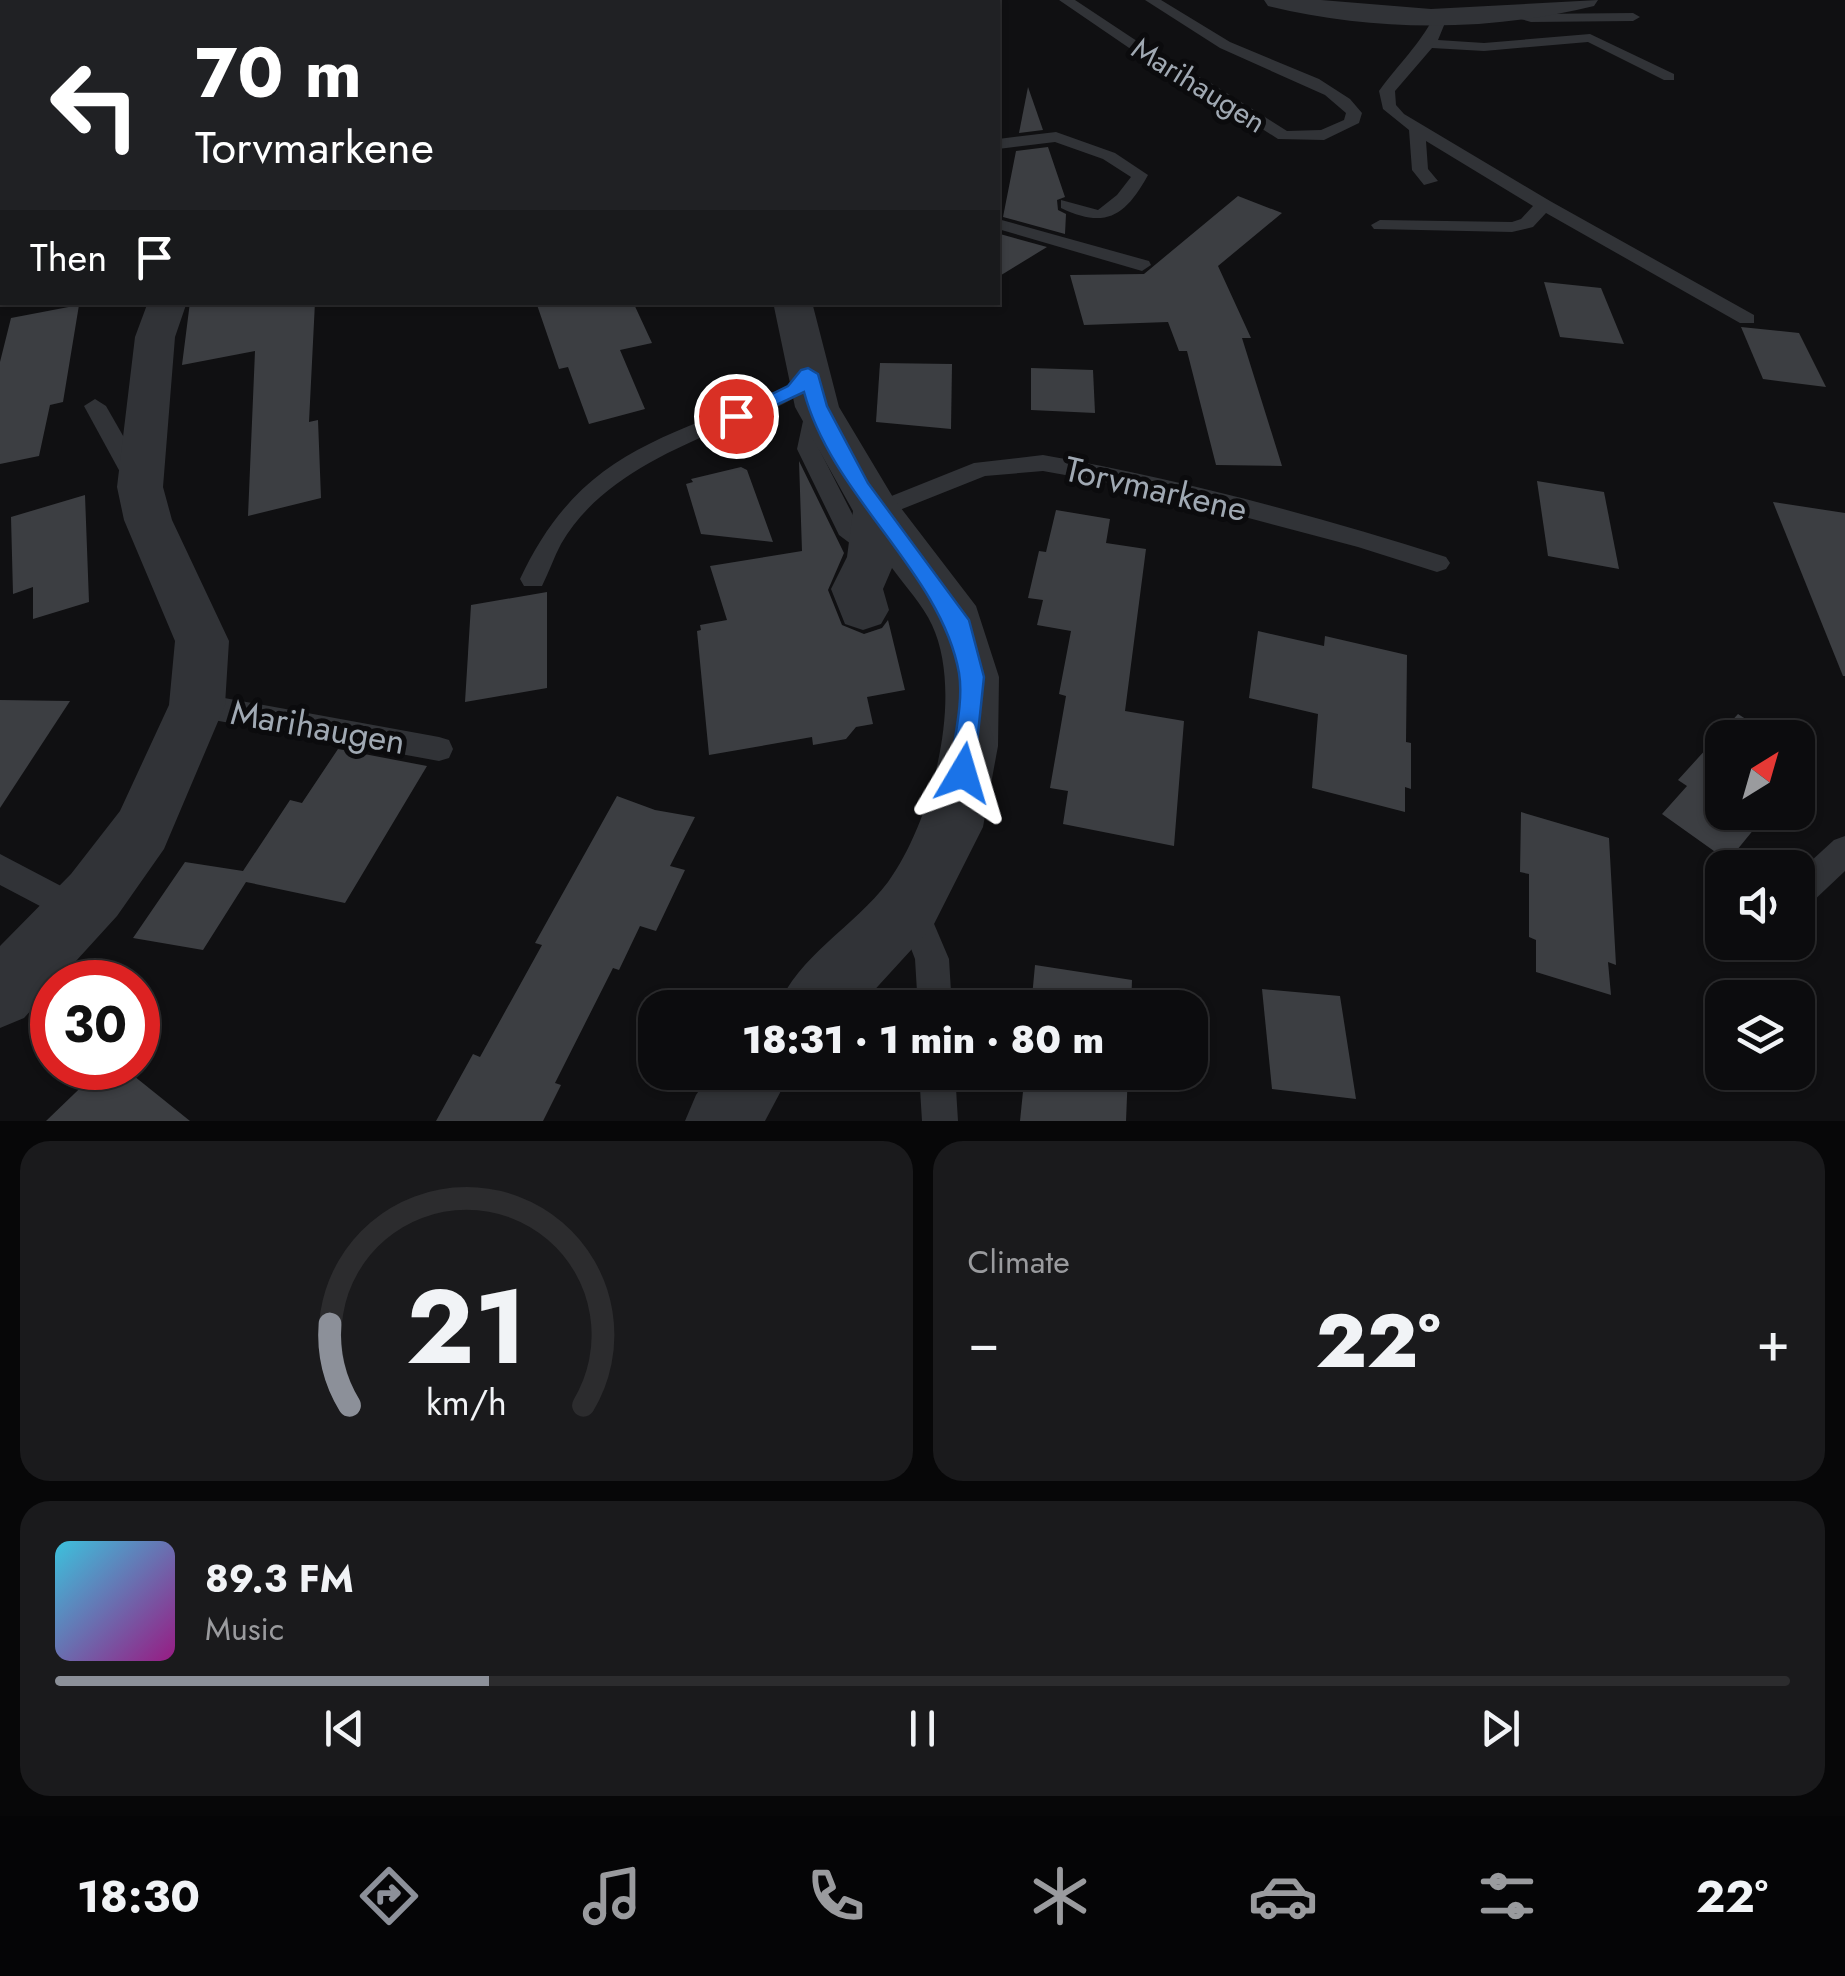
<!DOCTYPE html>
<meta charset="utf-8">
<style>
body{margin:0;font-family:Jost,sans-serif;background:#1a1a1c;color:#f1f3f6;height:100vh;display:flex;flex-direction:column;font-size:38px;white-space:nowrap}
*{box-sizing:border-box;margin:0}
p{font-size:32px;color:#9a9b9e}
.icon{flex:none;width:55px;height:55px;fill:none;stroke:currentColor;stroke-width:2;stroke-linecap:round;stroke-linejoin:round}
.map{position:relative;height:1121px;overflow:hidden}
.details{display:flex;flex-direction:column;gap:20px;padding:20px;background:#070708;flex:1}
.details>*{flex:none}
.top-card{position:absolute;left:0px;top:0px;width:1000px;height:305px;box-shadow:0 2px 8px #0004,0 0 0 2px #2c2c2e;background:#202124;color:#fff;overflow:hidden}
.needle{width:65px;rotate:37deg}
.buttons{position:absolute;left:1705px;top:720px;display:grid;gap:20px}
.buttons a{display:grid;place-items:center;width:110px;height:110px;border-radius:20px;background:#0c0c0e;box-shadow:0 2px 8px #0004,0 0 0 2px #2c2c2e;font-size:50px}
.speed{position:absolute;left:30px;top:960px;display:flex;gap:20px;font-size:50px;font-weight:700;text-align:center}
.speed>*{display:grid;place-content:center;width:130px;height:130px;border-radius:50%;background:#0c0c0e;box-shadow:0 2px 8px #0004,0 0 0 2px #2c2c2e;line-height:1}
.speed .limit{border:15px solid #d22;background:#fff;color:#111}
.pin{position:absolute;display:grid;place-items:center;width:85px;height:85px;color:#fff;margin:-42px;border:5px solid #fff;border-radius:50%;box-shadow:0 2px 10px #0007}
.me{position:absolute;width:110px;margin:-55px;rotate:7deg;stroke-linejoin:round;filter:drop-shadow(0 0 8px #0008)}
.turn{display:flex;align-items:center;gap:35px;height:210px;padding:0 30px;font-size:45px}
.turn .icon{width:130px;height:130px;stroke-width:2.5}
.turn b{display:block;font-size:70px;line-height:85px}
.then{display:flex;align-items:center;height:95px;padding:0 30px;background:#0003;gap:20px;font-size:38px}
.big{font-size:75px;font-weight:800;line-height:1.1}
.details .tile{flex:1;display:flex;flex-direction:column;justify-content:center;gap:15px;min-width:0;padding:0 35px;border-radius:30px;background:#1a1a1c}
.details .dial{align-items:center;gap:0}
.dial svg{height:260px;overflow:visible;fill:none;stroke:#2c2c2e;stroke-width:7;stroke-linecap:round;text-anchor:middle}
.dial text{fill:#f1f3f6;stroke:none}
.song{display:flex;align-items:center;gap:30px}
.cover{width:120px;height:120px;border-radius:15px;background:linear-gradient(135deg,hsl(190 70% 55%),hsl(310 70% 35%))}
.played{height:10px;border-radius:5px;background:linear-gradient(90deg,#8c9099 25%,#2c2c2e 25%)}
.keys{display:flex;justify-content:space-around;direction:ltr}
.heat{display:flex;justify-content:space-between;align-items:center;font-size:55px;direction:ltr}
.details .tiles{flex:1;display:grid;gap:20px;grid-template-columns:1fr 1fr}
.tile:last-child{grid-column:span 2}
.trip{position:absolute;left:638px;top:990px;width:570px;height:100px;border-radius:30px;background:#0c0c0e;box-shadow:0 2px 8px #0004,0 0 0 2px #2c2c2e;font-weight:800;line-height:100px;text-align:center}
.tab-bar{display:flex;height:160px;justify-content:space-around;align-items:center;background:#050506;color:#9a9b9e}
.tab-bar .icon{width:70px;height:70px}
.tab-bar .on{color:#8c9099}
.tab-bar b{font-size:45px;color:#f1f3f6}
.map>svg:first-child{display:block}
</style>
<div class="map">
<svg width="1845" height="1121" viewBox="0 0 1845 1121">
<rect width="100%" height="100%" fill="#101012"/>
<g fill="#3c3e42">
<path d="M1028,87L1043,130L1019,133Z"/>
<path d="M1048,147L1065,197L1057,200L1058,210L1066,214L1065,234L1003,217L1016,151Z"/>
<path d="M1238,196L1282,213L1218,266L1251,338H1242L1282,466L1216,465L1187,351H1179L1168,322L1084,325L1070,275L1144,274Z"/>
<path d="M1000,234L1047,247L998,277Z"/>
<path d="M1544,282L1601,288L1624,344L1560,337Z"/>
<path d="M190,302H315L309,422L318,420L321,498L248,516L255,351L182,365Z"/>
<path d="M536,302H633L652,343L620,350L645,409L589,424L568,367L559,369Z"/>
<path d="M79,305L63,402L50,405L39,456L0,464V362L11,318Z"/>
<path d="M1741,327L1799,333L1826,387L1763,379Z"/>
<path d="M880,363L952,364L951,429L876,422Z"/>
<path d="M1031,368L1093,370L1095,413L1031,410Z"/>
<path d="M799,461L844,553L828,590L842,625L864,634L882,628L888,620L905,690L867,697L873,724L856,727L846,739L813,745L812,737L709,755L697,631L701,630L700,625L727,620L710,566L802,551Z"/>
<path d="M741,467L747,470L773,542L701,534L686,484L693,482L691,479Z"/>
<path d="M1537,481L1604,492L1619,569L1548,556Z"/>
<path d="M85,495L89,602L33,619V587L13,594L11,517Z"/>
<path d="M1773,502L1845,513V676H1843Z"/>
<path d="M1056,510L1110,519L1106,543L1146,549L1125,711L1184,721L1174,846L1063,824L1068,791L1050,788L1066,696L1059,694L1071,631L1037,625L1043,600L1028,598L1039,551L1046,552Z"/>
<path d="M547,592V688L465,702L471,605Z"/>
<path d="M1258,631L1324,646L1325,636L1407,655L1406,742L1411,743V789L1405,787V812L1312,788L1318,714L1249,698Z"/>
<path d="M0,700L70,701L0,808Z"/>
<path d="M1738,714L1775,738H1722V812H1768L1728,861L1662,814L1687,786L1678,780Z"/>
<path d="M338,749L427,766L345,903L246,882L203,950L133,938L185,862L243,871L290,800L302,803Z"/>
<path d="M617,796L655,810L695,817L670,866L685,870L656,931L640,926L619,970L613,968L555,1083L561,1085L543,1121H436L473,1054L480,1057L542,945L535,943Z"/>
<path d="M1521,812L1609,838L1616,965L1608,962L1611,995L1536,972V940L1529,937V874L1520,872Z"/>
<path d="M1035,965L1132,980L1131,1008H1031Z"/>
<path d="M1262,989L1340,996L1356,1099L1272,1089Z"/>
<path d="M101,1068H124L190,1121H46Z"/>
<path d="M1025,1072H1128L1126,1121H1020Z"/>
</g>
<g fill="none" stroke-linecap="round" stroke-linejoin="round">
<g fill="#313337" fill-rule="evenodd">
<path d="M684,0H698L699,2H686Z"/>
<path d="M1059,0H1075L1167,61L1209,82L1287,131L1321,130L1344,120L1346,113L1325,95L1220,48L1145,0H1161L1230,42L1319,79L1350,99L1362,113L1359,123L1324,140L1278,139L1199,88L1157,67Z"/>
<path d="M1512,8L1532,14L1633,13L1640,17L1633,21L1531,22L1507,15L1505,12Z"/>
<path d="M1435,15L1447,18L1438,40L1484,43L1590,34L1674,74V80H1664L1588,42L1484,51L1432,48L1395,91L1396,105L1404,114L1550,201L1754,315V323H1740L1546,213L1533,227L1512,232L1374,229L1371,225L1380,220L1512,222L1521,219L1533,206L1426,141L1428,169L1438,181L1424,185L1412,170L1409,130L1383,109L1379,91C1400,62 1418,47 1435,15Z"/>
<path d="M1056,132L1115,153L1148,175C1125,217 1105,229 1061,208V200L1098,210L1117,195L1131,177L1103,159L1055,142L998,149V139Z"/>
<path d="M998,219L1149,261L1151,265L1142,271L998,229Z"/>
<path d="M808,368L819,374C796,407 756,414 721,429C661,454 595,485 561,544C554,557 549,572 542,586H524L520,579C576,460 650,442 764,396C771,393 780,391 786,387C795,381 796,371 808,368Z"/>
<path d="M95,399L106,406L150,483L146,489H130L126,483L84,406Z"/>
<path d="M817,400L828,407L819,449L863,535L851,544L839,535L797,449L806,407Z"/>
<path d="M1043,455C1179,479 1314,515 1446,557L1450,563L1446,569L1437,572L1358,547L1132,487L1043,471L985,476L877,519L865,511L869,505L974,463Z"/>
<path d="M197,693L439,737L449,740L453,749L449,758L439,761L197,717L187,713L183,705L187,697Z"/>
<path d="M1845,836V871L1809,905L1798,909V873L1834,840Z"/>
<path d="M0,854L61,886L80,883L91,887L96,898L91,909L59,916L0,885Z"/>
<path d="M912,894L923,898L949,959L952,1008H918L915,959L896,909L901,898Z"/>
<path d="M919,1072H955L958,1121H922Z"/>
</g>
<g fill="#313337" fill-rule="evenodd">
<path d="M361,0H388L389,2H363Z"/>
<path d="M849,0H876L877,2H851Z"/>
<path d="M1264,0H1321L1431,9L1598,0L1594,6C1488,32 1374,32 1268,6Z"/>
<path d="M2,45V63L0,64V46Z"/>
<path d="M148,302H187L175,337L163,487L172,520L229,641L225,705L164,849L117,916L24,1018L0,1028V946L71,874L120,811L169,705L175,641L124,520L117,487L135,337Z"/>
<path d="M773,302H812L839,407L894,499L976,606L999,677L998,746L983,827L933,926L858,1008H777C799,955 854,927 888,882C932,821 965,696 932,625C923,605 905,586 892,568L883,589L889,610L881,624L863,630L845,624L831,589L847,557L853,511L795,407Z"/>
<path d="M712,1072H791L765,1121H685L696,1095Z"/>
</g>
</g>
<path fill="#1a73e8" stroke="#114b97" stroke-width="2.5" d="M808,368L818,374L827,406L868,483L969,620L984,677L973,781L963,784L954,781L950,773C953,742 964,703 959,673C941,572 832,497 804,392L744,420L736,422L727,416L788,386L801,370Z"/>
<g text-anchor="middle" dominant-baseline="central" stroke-width="10" stroke-linejoin="round" paint-order="stroke">
<g font-size="30" fill="#a0a9b3" stroke="#0b0b0d">
<text transform="translate(1199 85) rotate(32)">Marihaugen</text>
</g>
<g font-size="35" fill="#a0a9b3" stroke="#0b0b0d">
<text transform="translate(1156 489) rotate(13)">Torvmarkene</text>
<text transform="translate(318 727) rotate(10)">Marihaugen</text>
</g>
</g>
</svg>
<div class="buttons">
<a><svg class="needle" viewBox="-14 -14 28 28"><path d="M0-13l5 13h-10z" fill="#e53935"/><path d="M0 13l5-13h-10z" fill="#9a9b9e"/></svg></a>
<a><svg class="icon" aria-label="sound" viewBox="0 0 24 24"><path d="M4 9h4l5-4v14l-5-4H4zM17 9q2 3 0 6"/></svg></a>
<a><svg class="icon" aria-label="layers" viewBox="0 0 24 24"><path d="M12 4l9 5-9 5-9-5zM3 14l9 5 9-5"/></svg></a>
</div>
<div class="speed"><div class="limit">30</div></div>
<div class="pin" style="left:736px;top:416px;background:#d93025"><svg class="icon" aria-label="arrive" viewBox="0 0 24 24"><path d="M6 21V4h12l-3 4 3 4H6"/></svg></div>
<svg class="me" style="left:963px;top:773px" viewBox="-20 -20 40 40"><path d="M0-17L14 15 0 8-14 15z" fill="#1a73e8" stroke="#fff" stroke-width="4"/></svg>
<div class="trip">18:31 · 1 min · 80 m</div>
<div class="top-card">
<div class="turn"><svg class="icon" aria-label="left" viewBox="0 0 24 24"><path d="M17 20v-9H6M10 6l-5 5 5 5"/></svg><div><b>70 m</b>Torvmarkene</div></div>
<div class="then">Then<svg class="icon" aria-label="arrive" viewBox="0 0 24 24"><path d="M6 21V4h12l-3 4 3 4H6"/></svg></div>
</div>
</div>
<section class="details">
<div class="tiles">
<div class="tile dial"><svg viewBox="0 0 100 80">
<path d="M14 69A42 42 0 1 1 86 69"/>
<path d="M14 69A42 42 0 0 1 8 44" stroke="#8c9099"/>
<text x="50" y="56" font-size="32" font-weight="700">21</text>
<text x="50" y="72" font-size="11">km/h</text>
</svg></div>
<div class="tile"><p>Climate</p>
<div class="heat"><a>−</a><b class="big">22°</b><a>+</a></div>
</div>
<div class="tile">
<div class="song"><i class="cover"></i><div><b>89.3 FM</b><p>Music</p></div></div>
<div class="played"></div>
<div class="keys"><svg class="icon" aria-label="previous" viewBox="0 0 24 24"><path d="M18 5L8 12l10 7zM5 5v14"/></svg><svg class="icon" aria-label="pause" viewBox="0 0 24 24"><path d="M8 5v14M16 5v14"/></svg><svg class="icon" aria-label="next" viewBox="0 0 24 24"><path d="M6 5l10 7-10 7zM19 5v14"/></svg></div>
</div>
</div>
</section>
<nav class="tab-bar">
<b>18:30</b>
<svg class="icon on" aria-label="directions" viewBox="0 0 24 24"><path d="M12 3l9 9-9 9-9-9zM9 14v-3h6M13 9l2 2-2 2"/></svg>
<svg class="icon" aria-label="music" viewBox="0 0 24 24"><path d="M9 18V5l10-2v13"/><circle cx="6" cy="18" r="3"/><circle cx="16" cy="16" r="3"/></svg>
<svg class="icon" aria-label="phone" viewBox="0 0 24 24"><path d="M5 4h4l2 5-3 2q2 4 5 5l2-3 5 2v4C11 20 4 13 5 4z"/></svg>
<svg class="icon" aria-label="climate" viewBox="0 0 24 24"><path d="M12 3v18M4 7l16 10M4 17L20 7"/></svg>
<svg class="icon" aria-label="car" viewBox="0 0 24 24"><path d="M5 17H2v-5l4-1 3-4h7l3 4 3 1v5h-3M9 17h6M6 11h13"/><circle cx="7" cy="17" r="2"/><circle cx="17" cy="17" r="2"/></svg>
<svg class="icon" aria-label="filters" viewBox="0 0 24 24"><path d="M4 7h16M4 17h16"/><circle cx="9" cy="7" r="2"/><circle cx="15" cy="17" r="2"/></svg>
<b>22°</b>
</nav>
